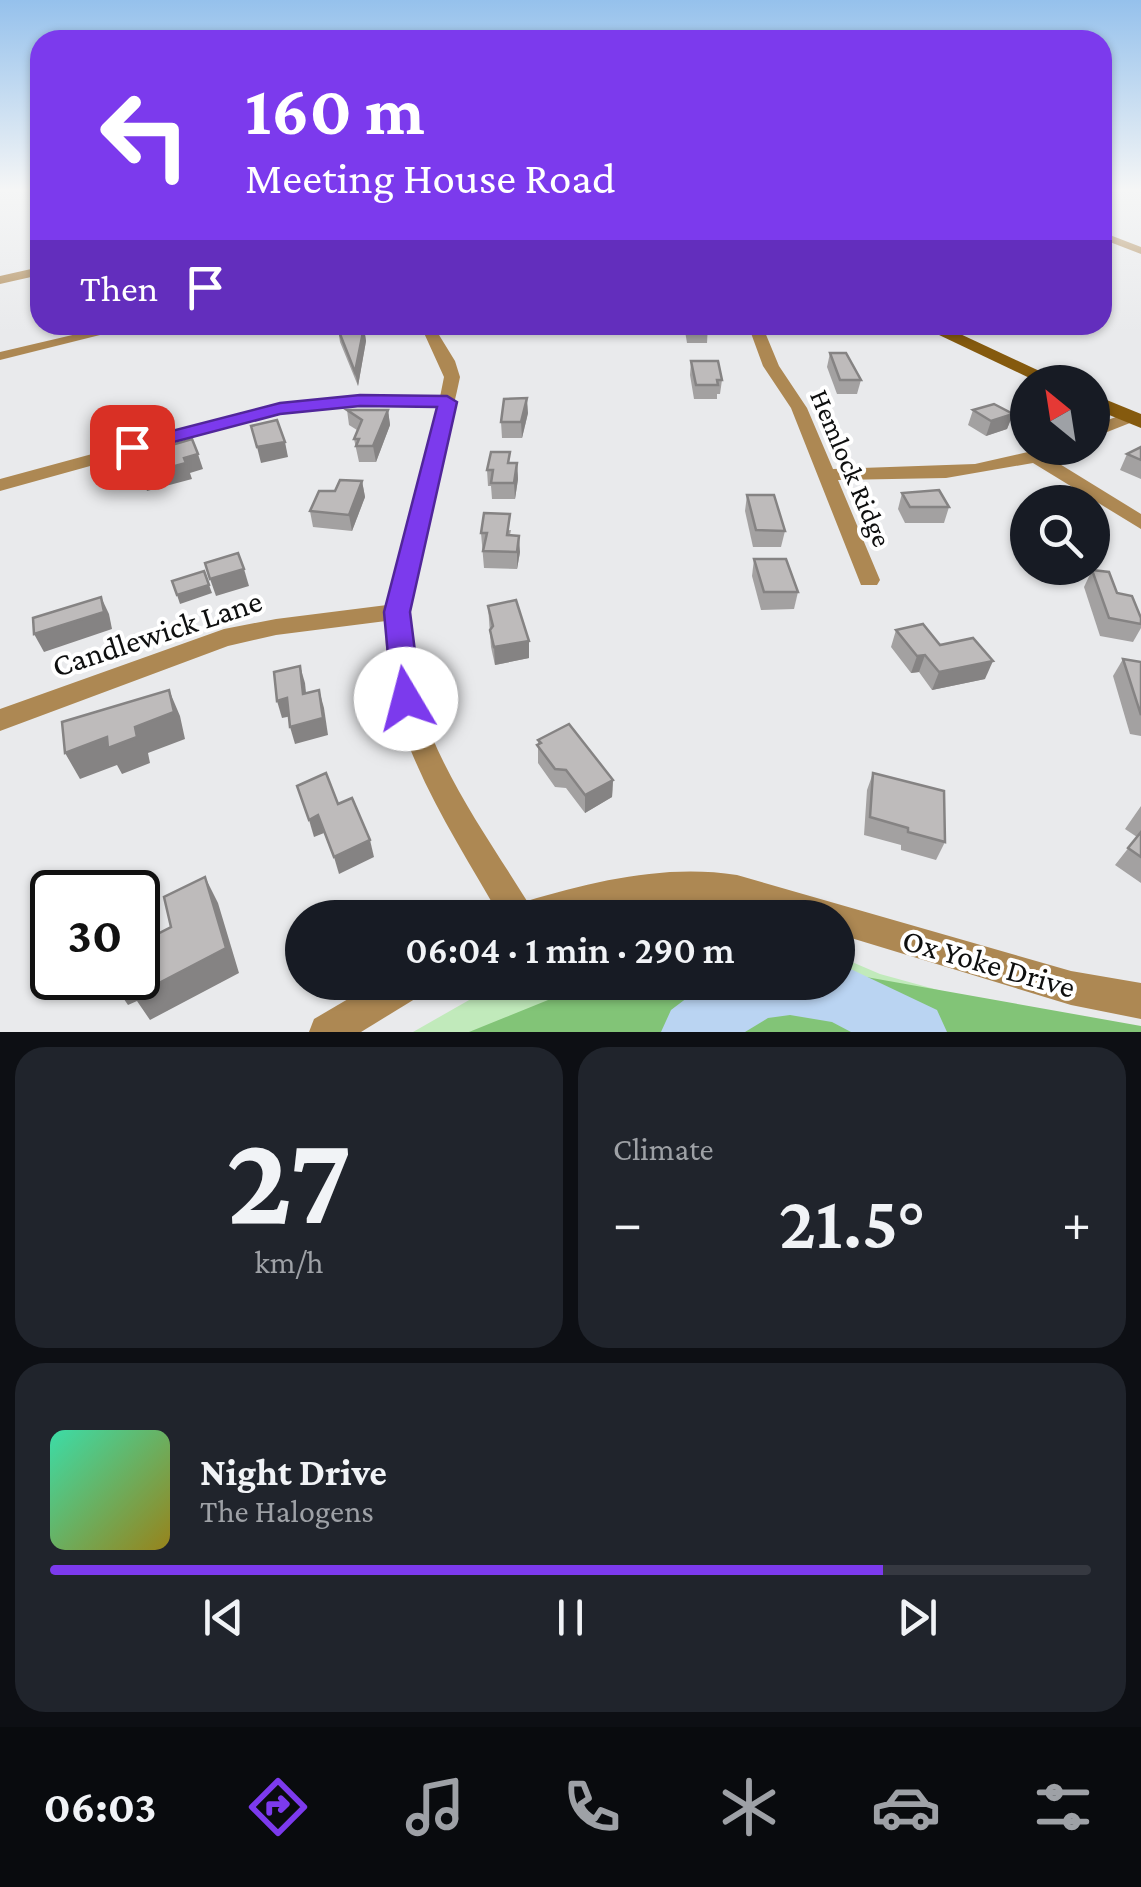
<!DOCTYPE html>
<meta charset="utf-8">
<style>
body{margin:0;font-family:"Crimson Pro",serif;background:#20242c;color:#f1f3f6;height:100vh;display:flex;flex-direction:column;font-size:38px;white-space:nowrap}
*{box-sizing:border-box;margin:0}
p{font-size:32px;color:#9ea1a6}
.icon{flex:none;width:55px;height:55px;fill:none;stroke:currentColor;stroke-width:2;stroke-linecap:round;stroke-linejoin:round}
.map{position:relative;height:1032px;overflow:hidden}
.panel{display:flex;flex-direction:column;gap:15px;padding:15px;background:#0d0f14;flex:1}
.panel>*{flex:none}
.top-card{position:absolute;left:30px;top:30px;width:1082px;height:305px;border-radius:30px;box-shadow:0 2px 8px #0004;background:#7c3aed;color:#fff;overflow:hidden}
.needle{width:65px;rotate:330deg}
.controls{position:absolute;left:1010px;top:365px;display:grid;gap:20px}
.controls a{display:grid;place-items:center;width:100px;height:100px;border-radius:50%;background:#171b24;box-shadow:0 2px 8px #0004;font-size:50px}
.speed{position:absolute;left:30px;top:870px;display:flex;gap:20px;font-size:50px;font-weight:700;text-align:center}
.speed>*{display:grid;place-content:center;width:130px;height:130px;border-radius:50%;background:#171b24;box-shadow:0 2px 8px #0004;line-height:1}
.speed .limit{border:5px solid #111;border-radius:15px;background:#fff;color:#111}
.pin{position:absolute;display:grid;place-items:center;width:85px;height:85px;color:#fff;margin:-42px;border-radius:20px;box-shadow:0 5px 15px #0006}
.me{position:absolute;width:110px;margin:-55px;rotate:352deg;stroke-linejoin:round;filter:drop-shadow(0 0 8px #0008)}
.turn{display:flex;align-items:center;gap:35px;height:210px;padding:0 50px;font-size:45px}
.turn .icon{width:130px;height:130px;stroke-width:2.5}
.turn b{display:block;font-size:70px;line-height:85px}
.then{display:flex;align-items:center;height:95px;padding:0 50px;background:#0003;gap:20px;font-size:38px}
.big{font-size:75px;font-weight:600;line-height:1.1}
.panel .card{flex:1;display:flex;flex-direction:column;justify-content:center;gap:15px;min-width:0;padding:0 35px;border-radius:30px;background:#20242c}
.panel .dial{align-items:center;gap:0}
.dial b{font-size:130px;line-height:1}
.song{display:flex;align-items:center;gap:30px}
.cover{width:120px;height:120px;border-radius:15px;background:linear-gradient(135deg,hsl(160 70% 55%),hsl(50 70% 35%))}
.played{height:10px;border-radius:5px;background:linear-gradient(90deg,#7c3aed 80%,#363941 80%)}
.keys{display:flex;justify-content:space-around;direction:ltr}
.heat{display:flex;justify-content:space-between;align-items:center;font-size:55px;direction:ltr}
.panel .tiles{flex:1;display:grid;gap:15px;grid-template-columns:1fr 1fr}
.card:last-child{grid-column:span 2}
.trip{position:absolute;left:285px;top:900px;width:570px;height:100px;border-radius:50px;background:#171b24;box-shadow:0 2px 8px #0004;font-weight:600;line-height:100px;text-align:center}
.tab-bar{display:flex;height:160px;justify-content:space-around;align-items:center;background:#090b0e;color:#9ea1a6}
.tab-bar .icon{width:70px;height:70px}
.tab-bar .on{color:#7c3aed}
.tab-bar b{font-size:45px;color:#f1f3f6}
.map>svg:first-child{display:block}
</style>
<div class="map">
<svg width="1141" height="1032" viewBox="0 0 1141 1032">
<rect width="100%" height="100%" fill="#e9eaec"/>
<path fill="#c1eabb" d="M838,956L880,974L1091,1032H413L499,983L838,982Z"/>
<path fill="#82c477" d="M838,972L1141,1026V1032H469L590,983L838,982Z"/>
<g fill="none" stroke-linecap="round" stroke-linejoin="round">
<path fill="#bad4f2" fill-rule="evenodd" d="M838,963L937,1010L947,1032H851L832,1022L790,1015L768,1018L745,1032H661L671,1010L708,982H838Z"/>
<g fill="#ad8853" fill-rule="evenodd">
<path d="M1102,232L1141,247V254L1102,239Z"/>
<path d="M40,267V275L0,284V276Z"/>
<path d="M115,325H140L0,360V352Z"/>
<path d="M748,325H762L779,366L807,408L833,469L975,464L1045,448H1069L1066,452L1050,458L1141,514V529L1033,463L946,478L838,480L880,580L877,585H861L791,408L763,366Z"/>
<path d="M426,330H436L455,361L460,377C444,456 403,569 409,647C416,740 480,825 527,901C595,881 666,864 737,875L1071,971L1141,983V1019L1071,1005L838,934V918H783L737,906L698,901L647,904L581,918H501C450,828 380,729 386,621L276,635L228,646L0,731V709L224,629L276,619L387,605L437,407L359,406L281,413L0,491V479L280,403L359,396L440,397L444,377L424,333Z"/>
<path d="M1129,412L1137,417L1135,421L1092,438V426Z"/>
<path d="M377,982H428L423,994L361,1032H309L314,1019Z"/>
</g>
<g fill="#855a0e" fill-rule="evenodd">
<path d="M918,325H941L1063,382H1038Z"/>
<path d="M1092,394L1141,414V428L1092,408Z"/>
</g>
</g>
<g fill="#a3a1a1">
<path d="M341,325H363L366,341L358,386L340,342L338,329L342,328Z"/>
<path d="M684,325H708L707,343H687Z"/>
<path d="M830,353L861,380L857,394H837L827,367Z"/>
<path d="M691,361L722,380L720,394H717V399H694L690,375Z"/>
<path d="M347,410H388L390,425L376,462H359L354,439L357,430L349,425Z"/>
<path d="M973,410L1013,414L1007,429L986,436L968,425Z"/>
<path d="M528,413L522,438H502L501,422Z"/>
<path d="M1141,447V479L1120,470L1127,454Z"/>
<path d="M517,463L518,479L515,499H492L491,486H488L487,470Z"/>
<path d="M362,481L365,497L352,531L313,527L310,511L335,491Z"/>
<path d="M902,493L949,507L944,523H905L898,509Z"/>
<path d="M747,495L785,531L781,547H753L745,511Z"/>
<path d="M511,530L510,535L520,552L517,569L484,568L481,533Z"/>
<path d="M754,559L798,592L794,609L761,610L752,576Z"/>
<path d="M1092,570L1141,618V628L1133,642L1100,636L1084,587Z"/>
<path d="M488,606L529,658L495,665L491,647Z"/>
<path d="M896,630L940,645L985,679L932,690L919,672L911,673L891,647Z"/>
<path d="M1123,659L1141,662V736L1130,734L1113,676Z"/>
<path d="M538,740L613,780L612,797L585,813L566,788L555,787L538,763Z"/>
<path d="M873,773L945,842L936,860L901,850V845L864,835L867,790Z"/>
<path d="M1141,806V883L1115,865L1137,837L1125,829Z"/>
</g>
<g fill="#858383">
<path d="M364,327L366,341L358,386L355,372Z"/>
<path d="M527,398L528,413L522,438L521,422Z"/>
<path d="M388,410L390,425L376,462L373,446Z"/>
<path d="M1013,414L1007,429L986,436L991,421Z"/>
<path d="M285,442L288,457L261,463L257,447Z"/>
<path d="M198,454L203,469L190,473L192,479L147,491L141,475L184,458Z"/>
<path d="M517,463L518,479L515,499L514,483Z"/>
<path d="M362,481L365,497L352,531L349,515Z"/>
<path d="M1101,521L1093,538H1092V524Z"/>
<path d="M519,536L520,552L517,569V552Z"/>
<path d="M244,569L249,586L216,596L210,579Z"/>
<path d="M209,585L212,593L180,604L177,595Z"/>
<path d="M101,597L109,614L112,629L44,652L34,634Z"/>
<path d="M529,641V658L495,665L494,647Z"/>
<path d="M925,655L919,672L911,673L917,656Z"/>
<path d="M993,661L985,679L932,690L939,672Z"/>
<path d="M300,666L305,683L308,712L303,694Z"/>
<path d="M169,690L180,716L185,739L148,753L150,763L122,774L117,765L80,779L65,753L135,727Z"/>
<path d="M319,690L324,708L328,735L295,744L290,727Z"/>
<path d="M287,698L292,716L282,718L277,701Z"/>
<path d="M613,780L612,797L585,813V795Z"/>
<path d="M318,815L324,833L314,837L309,820Z"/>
<path d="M370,840L374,857L339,874L334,857Z"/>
<path d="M205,877L218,903L239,973L150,1020L137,1001L128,1005L111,980L117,978H133L142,991Z"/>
</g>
<g fill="#bebbbb" stroke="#858383" stroke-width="2.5">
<path d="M343,325H363L364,327L355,372L338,329L344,328Z"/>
<path d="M687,325H708L709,329H688Z"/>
<path d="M830,353H846L861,380H840Z"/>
<path d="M691,361H718L722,380H717L718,385H696Z"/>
<path d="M527,398L521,422H501L504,399Z"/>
<path d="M994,404L1013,414L991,421L973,410Z"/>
<path d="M347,410H388L373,446H356L359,439H354L362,420Z"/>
<path d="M277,420L285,442L257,447L251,426Z"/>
<path d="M192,439L198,454L184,458L186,463L141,475L134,456Z"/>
<path d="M1141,447V460L1127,454Z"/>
<path d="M491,452H510L508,463H517L514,483H491L493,470H487Z"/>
<path d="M340,480L362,481L349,515L310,511L319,491H335Z"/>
<path d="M939,490L949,507H910L902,493Z"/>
<path d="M747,495H774L785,531L756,530Z"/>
<path d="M484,513L510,514L507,535L519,536L517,552L483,551L487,533H481Z"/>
<path d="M1092,516L1101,521L1092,524Z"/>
<path d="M238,553L244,569L210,579L205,563Z"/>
<path d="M754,559H786L798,592H764Z"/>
<path d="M1092,570L1109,572L1117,593L1132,596L1141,618V624L1109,618Z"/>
<path d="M204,571L209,585L177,595L172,581Z"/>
<path d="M101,597L104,612L34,634L33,618Z"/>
<path d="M516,600L529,641L494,647L490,630L493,626L488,606Z"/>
<path d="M923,624L940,645L973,638L993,661L939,672L925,655L917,656L896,630Z"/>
<path d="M1123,659L1141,662V715Z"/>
<path d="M300,666L303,694L319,690L323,718L290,727L287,698L277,701L274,672Z"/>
<path d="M169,690L174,712L135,727L137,737L108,748L107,737L65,753L62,722Z"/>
<path d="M569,724L613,780L585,795L566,770L555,769L537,745L541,743L538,740Z"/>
<path d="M326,773L338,804L352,798L370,840L334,857L318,815L309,820L297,786Z"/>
<path d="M873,773L944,791L945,842L908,832V828L870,817Z"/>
<path d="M1141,832V857L1128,848Z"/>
<path d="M205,877L226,948L134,996L130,978H138V944L171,927L164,897Z"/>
</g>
<linearGradient id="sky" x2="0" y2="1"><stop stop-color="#95c1ec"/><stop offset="0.57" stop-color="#f5f6f6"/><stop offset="1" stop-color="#f5f6f6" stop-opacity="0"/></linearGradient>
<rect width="1141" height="333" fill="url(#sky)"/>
<path fill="#7c3aed" stroke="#51269a" stroke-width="2.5" d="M360,395L447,396L457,402L410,612L421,699L417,707L406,710L396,707L392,699L384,612L437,407L360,406L280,414L132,453L122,447L125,443L280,403Z"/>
<g text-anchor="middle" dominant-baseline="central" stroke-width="8" stroke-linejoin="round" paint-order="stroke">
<g font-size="28" fill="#0e0f0f" stroke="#fff">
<text transform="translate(851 468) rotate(67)">Hemlock Ridge</text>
</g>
<g font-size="32" fill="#0e0f0f" stroke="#fff">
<text transform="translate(157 633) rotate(-18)">Candlewick Lane</text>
<text transform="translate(989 963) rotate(16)">Ox Yoke Drive</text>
</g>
</g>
</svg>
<div class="controls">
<a><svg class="needle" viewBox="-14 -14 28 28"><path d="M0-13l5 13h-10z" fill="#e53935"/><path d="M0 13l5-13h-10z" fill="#9ea1a6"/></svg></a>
<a><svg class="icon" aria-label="search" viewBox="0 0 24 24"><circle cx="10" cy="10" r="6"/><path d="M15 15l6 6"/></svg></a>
</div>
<div class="speed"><div class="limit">30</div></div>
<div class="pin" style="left:132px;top:447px;background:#d93025"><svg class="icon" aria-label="arrive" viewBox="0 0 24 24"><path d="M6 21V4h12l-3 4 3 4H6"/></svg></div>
<svg class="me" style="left:406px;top:699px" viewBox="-20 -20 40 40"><circle r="19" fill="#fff"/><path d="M0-13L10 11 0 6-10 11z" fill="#7c3aed"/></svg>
<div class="trip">06:04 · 1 min · 290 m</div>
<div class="top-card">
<div class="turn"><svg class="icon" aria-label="left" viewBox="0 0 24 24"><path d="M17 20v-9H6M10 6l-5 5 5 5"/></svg><div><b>160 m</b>Meeting House Road</div></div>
<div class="then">Then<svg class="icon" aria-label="arrive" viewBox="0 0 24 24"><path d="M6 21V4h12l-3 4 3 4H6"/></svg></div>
</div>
</div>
<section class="panel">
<div class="tiles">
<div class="card dial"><b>27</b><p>km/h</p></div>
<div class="card"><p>Climate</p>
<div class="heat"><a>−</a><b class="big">21.5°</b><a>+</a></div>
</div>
<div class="card">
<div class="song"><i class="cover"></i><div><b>Night Drive</b><p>The Halogens</p></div></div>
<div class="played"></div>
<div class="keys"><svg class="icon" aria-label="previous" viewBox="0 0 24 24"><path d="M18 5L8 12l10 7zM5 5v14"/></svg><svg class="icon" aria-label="pause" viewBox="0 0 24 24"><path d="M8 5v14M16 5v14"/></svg><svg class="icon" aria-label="next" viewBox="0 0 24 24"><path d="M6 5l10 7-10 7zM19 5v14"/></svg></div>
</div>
</div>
</section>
<nav class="tab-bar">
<b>06:03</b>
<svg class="icon on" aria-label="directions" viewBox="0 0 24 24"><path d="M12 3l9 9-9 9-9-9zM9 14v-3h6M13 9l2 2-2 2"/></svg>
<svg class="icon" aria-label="music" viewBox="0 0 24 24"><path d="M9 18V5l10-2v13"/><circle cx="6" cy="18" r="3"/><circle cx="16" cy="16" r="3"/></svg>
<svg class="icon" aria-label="phone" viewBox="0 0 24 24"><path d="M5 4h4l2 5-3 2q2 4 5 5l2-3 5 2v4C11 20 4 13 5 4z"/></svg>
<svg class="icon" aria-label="climate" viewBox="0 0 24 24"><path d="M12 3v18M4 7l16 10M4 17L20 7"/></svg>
<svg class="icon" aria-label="car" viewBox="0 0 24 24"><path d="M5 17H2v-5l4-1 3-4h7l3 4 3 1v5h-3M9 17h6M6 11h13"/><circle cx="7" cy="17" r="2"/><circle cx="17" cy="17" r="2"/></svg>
<svg class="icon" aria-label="filters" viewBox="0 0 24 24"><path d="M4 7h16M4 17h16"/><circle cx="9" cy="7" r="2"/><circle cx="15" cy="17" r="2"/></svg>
</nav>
